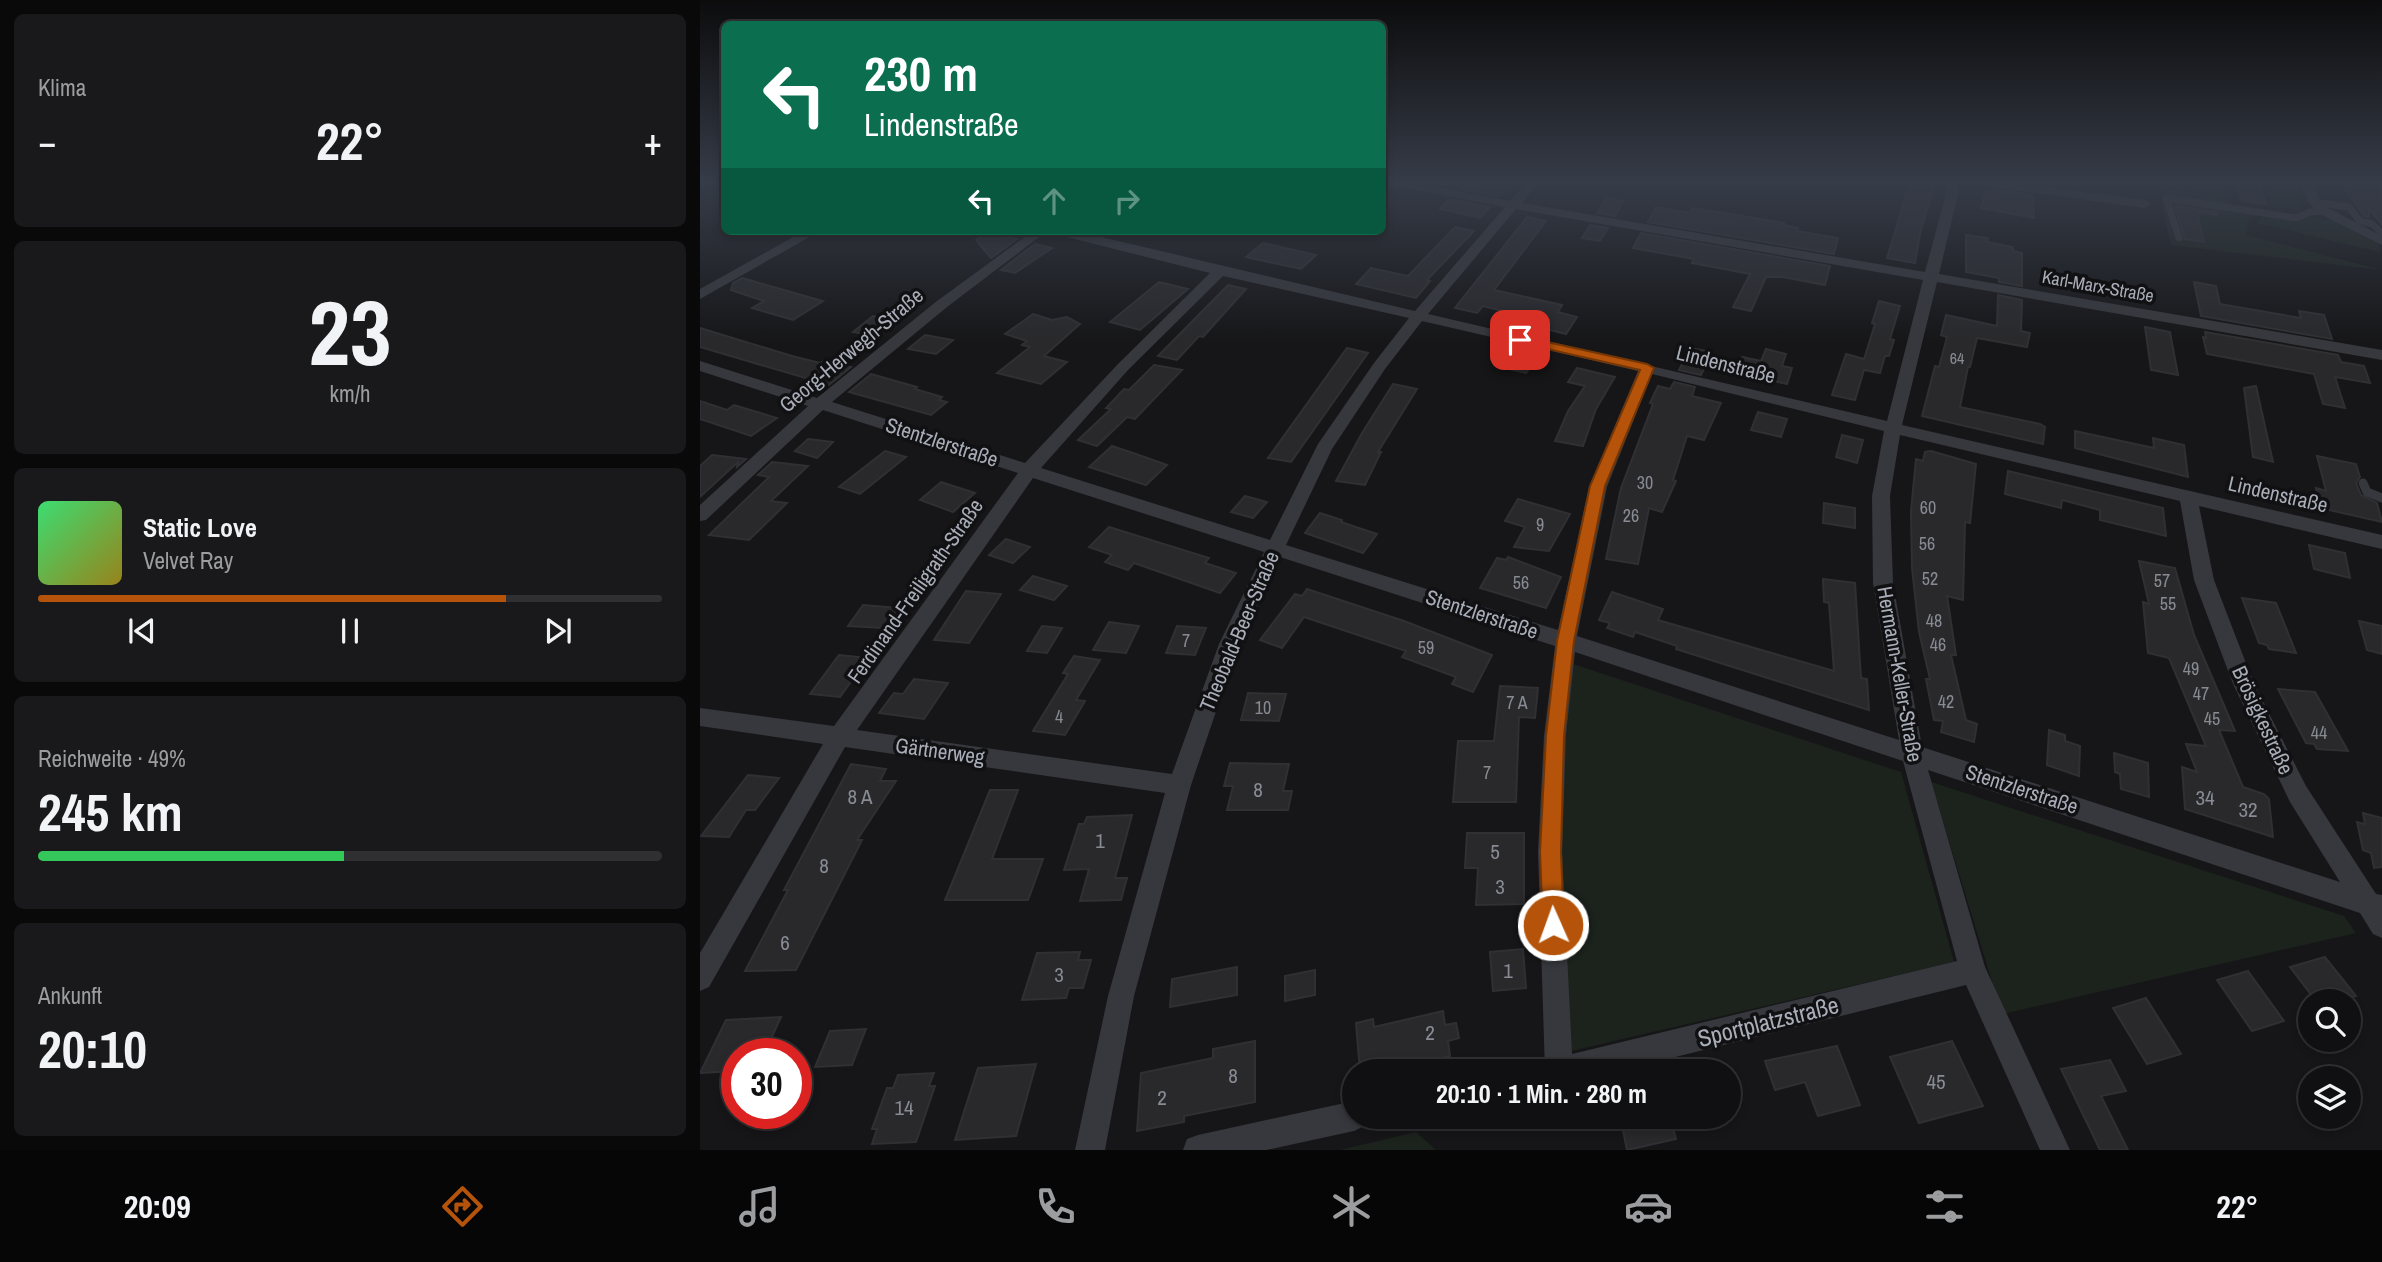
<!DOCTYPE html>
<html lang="de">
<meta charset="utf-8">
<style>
body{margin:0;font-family:"Archivo Narrow",sans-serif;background:#19191b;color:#f1f3f6;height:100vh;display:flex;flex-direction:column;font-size:26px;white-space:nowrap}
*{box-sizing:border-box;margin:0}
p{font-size:23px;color:#9c9d9f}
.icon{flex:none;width:38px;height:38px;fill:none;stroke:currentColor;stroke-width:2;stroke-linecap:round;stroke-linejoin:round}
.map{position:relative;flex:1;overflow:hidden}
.drawer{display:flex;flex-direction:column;gap:14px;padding:14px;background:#09090a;width:700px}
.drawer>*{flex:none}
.top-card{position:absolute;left:21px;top:21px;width:665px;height:214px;border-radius:10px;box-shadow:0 4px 10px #0003,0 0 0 2px #303032;background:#0b6e4f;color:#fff;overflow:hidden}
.fabs{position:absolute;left:1598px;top:989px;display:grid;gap:14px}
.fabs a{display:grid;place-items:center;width:63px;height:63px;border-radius:50%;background:#101012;box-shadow:0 4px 10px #0003,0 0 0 2px #303032;font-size:35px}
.speed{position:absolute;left:21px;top:1038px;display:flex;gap:14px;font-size:35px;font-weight:700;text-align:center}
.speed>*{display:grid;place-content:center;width:91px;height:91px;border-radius:50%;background:#101012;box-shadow:0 4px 10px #0003,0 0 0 2px #303032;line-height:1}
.speed .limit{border:10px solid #d22;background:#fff;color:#111}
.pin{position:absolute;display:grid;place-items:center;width:60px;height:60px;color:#fff;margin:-30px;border-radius:14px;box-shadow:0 4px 10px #0006}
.me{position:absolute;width:77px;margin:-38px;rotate:358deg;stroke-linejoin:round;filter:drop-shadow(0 0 5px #0008)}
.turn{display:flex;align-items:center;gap:24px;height:147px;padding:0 28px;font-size:32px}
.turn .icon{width:91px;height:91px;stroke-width:2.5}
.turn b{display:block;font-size:49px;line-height:60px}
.lanes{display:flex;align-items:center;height:66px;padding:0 28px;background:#0003;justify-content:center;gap:35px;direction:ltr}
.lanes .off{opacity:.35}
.big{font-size:52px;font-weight:700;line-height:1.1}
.drawer .tile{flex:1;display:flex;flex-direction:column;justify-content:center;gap:10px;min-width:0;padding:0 24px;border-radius:10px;background:#19191b}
.drawer .dial{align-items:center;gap:0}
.dial b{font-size:91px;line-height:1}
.song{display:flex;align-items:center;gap:21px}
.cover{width:84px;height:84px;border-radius:10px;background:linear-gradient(135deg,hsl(140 70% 55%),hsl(50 70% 35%))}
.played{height:7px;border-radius:4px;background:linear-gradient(90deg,#b45309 75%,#303032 75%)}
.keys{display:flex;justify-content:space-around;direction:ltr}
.heat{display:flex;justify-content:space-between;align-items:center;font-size:38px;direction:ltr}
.charge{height:10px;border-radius:5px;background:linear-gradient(90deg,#34c759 49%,#303032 0)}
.trip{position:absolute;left:642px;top:1059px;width:399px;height:70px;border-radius:35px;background:#101012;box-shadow:0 4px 10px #0003,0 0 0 2px #303032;font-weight:700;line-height:70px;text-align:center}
.tabs{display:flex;height:112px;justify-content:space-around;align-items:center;background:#060607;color:#9c9d9f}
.tabs .icon{width:49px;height:49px}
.tabs .on{color:#b45309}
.tabs b{font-size:32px;color:#f1f3f6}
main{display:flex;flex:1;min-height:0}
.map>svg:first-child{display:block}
</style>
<main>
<section class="drawer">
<div class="tile"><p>Klima</p>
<div class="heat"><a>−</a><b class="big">22°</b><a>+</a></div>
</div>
<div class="tile dial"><b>23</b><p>km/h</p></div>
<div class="tile">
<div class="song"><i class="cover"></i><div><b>Static Love</b><p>Velvet Ray</p></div></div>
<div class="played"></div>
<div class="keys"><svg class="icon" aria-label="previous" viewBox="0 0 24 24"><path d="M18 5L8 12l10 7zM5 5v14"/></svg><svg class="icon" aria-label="pause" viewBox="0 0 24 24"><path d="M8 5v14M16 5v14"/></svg><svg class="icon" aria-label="next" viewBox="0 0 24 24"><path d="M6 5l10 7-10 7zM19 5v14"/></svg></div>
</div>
<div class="tile"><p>Reichweite · 49%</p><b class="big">245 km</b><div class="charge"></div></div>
<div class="tile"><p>Ankunft</p><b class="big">20:10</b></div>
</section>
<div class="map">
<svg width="1682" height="1150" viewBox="0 0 1682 1150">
<rect width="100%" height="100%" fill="#161618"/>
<path fill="#222225" d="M1459,187L1511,195L1524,204L1526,216L1497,212L1504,242L1469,237Z"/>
<g fill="#1c231d">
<path d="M1485,182H1525L1530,200L1524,204L1513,200L1511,195L1487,191Z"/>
<path d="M1565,182H1597L1600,210L1574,206Z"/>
<path d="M1524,208L1560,213L1549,219L1546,235L1682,270L1471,245L1469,237L1504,242L1496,212L1525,216Z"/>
<path d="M1566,214C1585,216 1606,215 1625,220L1629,218L1679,242L1680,252L1557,223Z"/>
<path d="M873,664L1201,772L1254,962L867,1052L858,829Z"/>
<path d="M1231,782L1644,916L1656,933L1302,1014Z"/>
<path d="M716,1132L736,1150H640Z"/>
</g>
<g fill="#29292c" stroke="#303034" stroke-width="2">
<path d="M767,182H797L811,185L800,196L760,189Z"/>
<path d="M1210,182H1235L1220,234L1215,263L1187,258Z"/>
<path d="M1536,182H1559L1566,204L1542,201Z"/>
<path d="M1640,182H1682V225L1669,208V217L1664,216Z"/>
<path d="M1286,189L1333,195L1334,218L1281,208Z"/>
<path d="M906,198L923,201L915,216L897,213Z"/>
<path d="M749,199L790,207L780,218L740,209Z"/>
<path d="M1475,206L1516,212L1517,215L1497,212L1504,242L1485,239Z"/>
<path d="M956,207L990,213L993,208L1043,216L1084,223L1083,225L1098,228L1097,231L1138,238L1134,254L948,222Z"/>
<path d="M827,217L846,221L794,290L862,305L858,312L877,317L866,334L814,321L818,315L783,306L777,313L755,308Z"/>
<path d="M890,225L908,228L900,241L882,238Z"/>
<path d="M755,227L774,231L727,280L730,281L716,298L656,284L671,268L708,276Z"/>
<path d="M288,232L317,239L291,258L276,240Z"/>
<path d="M941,233L1130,266L1125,285L1083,277H1066L1051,311L1033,307L1050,274L992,263L994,259L933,248Z"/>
<path d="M1266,235L1288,238L1287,242L1313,247V251L1322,253V286L1299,282V278L1266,272Z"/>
<path d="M563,243L616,255L601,269L546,257Z"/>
<path d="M335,244L352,248L315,273L301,270Z"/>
<path d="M42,278L123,301L93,320L52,308L64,301L31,290L33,283Z"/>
<path d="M459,282L488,289L440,330L410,322Z"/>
<path d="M1494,282L1516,286L1520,304L1601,318L1599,311L1624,315L1632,339L1501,316Z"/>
<path d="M528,285L546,289L503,337L499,336L477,360L458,356Z"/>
<path d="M1298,295L1322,300L1321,331L1330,333L1327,347L1277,338L1270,367H1268L1260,407L1340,424L1345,427L1343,444L1222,416L1235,366L1239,367L1247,337L1241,335L1246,315L1297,326Z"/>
<path d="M1179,301L1200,306L1190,339L1194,340L1189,356H1185L1180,373L1164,370L1155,400L1132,395L1146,354L1164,359L1175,324L1172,323Z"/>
<path d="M333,314L352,320L367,317L380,324L344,356L367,362L341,384L297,373L330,347L322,345L327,341L305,334Z"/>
<path d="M173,316L194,320L174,336L153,332Z"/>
<path d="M1445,327L1470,332L1478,375L1451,370Z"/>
<path d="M0,328L92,356L120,363L125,360L151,367L129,385L0,347Z"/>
<path d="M1505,332L1638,355L1641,362L1664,366L1670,383L1635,377L1645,408L1623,404L1614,374L1507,354L1503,337L1506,338Z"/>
<path d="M225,335L253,340L236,354L208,349Z"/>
<path d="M647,348L668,353L591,462L568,458Z"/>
<path d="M990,348L1012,352L1001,375L979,370Z"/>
<path d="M1066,349L1086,354L1082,366L1092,368L1087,384L1035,372L1042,357L1061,361Z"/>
<path d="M807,351L836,359L826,373L796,366Z"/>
<path d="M454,365L482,370L435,419L427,417L397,446L378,440L411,409L406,408L424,389L429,390Z"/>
<path d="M877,368L915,377L896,409L883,446L855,441L868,411L885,386L868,382Z"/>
<path d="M171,374L217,387L215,389L242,397L239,400L247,402L231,415L149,392Z"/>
<path d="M974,382L995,387L992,396L1021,403L1004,440L987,436L973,480L976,481L962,512L949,508L938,564L906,559L921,488L953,404L950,403L958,386L970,389Z"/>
<path d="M693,384L717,389L678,452H681L665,485L636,481L662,433Z"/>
<path d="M1556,386L1573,462L1553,457L1544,388Z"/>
<path d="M0,401L27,410L34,405L77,418L51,436L0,419Z"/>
<path d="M1058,412L1087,419L1081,437L1051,430Z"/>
<path d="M1375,431L1454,448L1453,438L1484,445L1488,477L1375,448Z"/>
<path d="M1142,435L1163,440L1157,463L1136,457Z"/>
<path d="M108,439L133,442L117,458L95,451Z"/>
<path d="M412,446L433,453L467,465L446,485L389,467Z"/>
<path d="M185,451L206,457L160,494L139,487Z"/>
<path d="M1231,451L1276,464L1270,523L1265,522L1263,600L1247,596L1256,655H1251L1266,720L1277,724L1274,742L1241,732L1243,721L1234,720L1226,679H1230L1219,632L1212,568L1211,511L1216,459L1223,461L1225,452Z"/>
<path d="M12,455L46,459L37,467L38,462L0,497V466Z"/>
<path d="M1617,456L1656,464L1660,477L1656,483L1661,495L1677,503L1682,522L1620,508L1616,488L1626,491Z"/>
<path d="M72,462L108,466L71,501L87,503L49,540L9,535L69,477L58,475Z"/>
<path d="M1308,471L1463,508L1466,536L1400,520V510L1362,500L1361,508L1305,494Z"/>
<path d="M241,482L275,493L253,512L220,500Z"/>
<path d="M545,496L567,502L553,518L531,512Z"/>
<path d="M818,499L870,514L849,551L814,547L825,527L805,521Z"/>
<path d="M1124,503L1155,508V528L1123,523Z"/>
<path d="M620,513L642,520L641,522L677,534L663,553L605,533Z"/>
<path d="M409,527L509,558L505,563L536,573L520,593L434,563L428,570L405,562L412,555L389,547Z"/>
<path d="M306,539L330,547L313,563L289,555Z"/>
<path d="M1609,545L1645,553L1650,578L1614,569Z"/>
<path d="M808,557L861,577L846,608L780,588L797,558L806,560Z"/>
<path d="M1439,561L1475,568L1494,635L1535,731L1519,730L1543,787L1564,794L1569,799L1573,837L1485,809L1482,767L1497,772L1486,744L1506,746L1469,658L1448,653L1443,602L1449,604Z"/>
<path d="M333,576L367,586L354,600L320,590Z"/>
<path d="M1123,579L1155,583L1161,678L1167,679L1169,710L976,649L977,646L935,632L933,637L907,628L910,623L899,620L912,592L963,609L958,620L1134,671L1129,603L1124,602Z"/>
<path d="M607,589L704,621L792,655L773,692L752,684L756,677L702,657L706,651L604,617L582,648L560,640L595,594L602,596Z"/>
<path d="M266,591L301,594L269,643L234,640Z"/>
<path d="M1542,598L1576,603L1596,653L1569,649L1567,645L1559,643Z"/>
<path d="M163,605L199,608L184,628L148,626Z"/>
<path d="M1659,621L1682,626V654L1667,650Z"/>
<path d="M409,622L439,626L426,653L393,650Z"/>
<path d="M342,626L362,628L347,653L327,651Z"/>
<path d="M477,626L506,628L495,655L466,653Z"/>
<path d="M139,655L168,658L140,697L110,694Z"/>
<path d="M374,656L400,660L376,700L385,701L365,735L333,731L368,674L363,673Z"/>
<path d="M214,679L248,683L224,719L179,713L194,693L203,694Z"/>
<path d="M800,686L838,688L835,718L819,717L816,802H753L758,741H794Z"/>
<path d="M1578,689L1615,692L1648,751L1617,749L1614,744L1606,743Z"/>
<path d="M548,693L586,694L579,721L541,720Z"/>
<path d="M1349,730L1365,735V741L1380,746L1379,776L1347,765Z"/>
<path d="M1414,753L1448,763L1449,797L1421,789L1420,774L1415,772Z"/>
<path d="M530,763L589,764L583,791H592L588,810H527L533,786H524Z"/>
<path d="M151,764L186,769L180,781H196L157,840H162L96,970L45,971L88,890H84Z"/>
<path d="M48,775L79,778L55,810H46L29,837L1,836Z"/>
<path d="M290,790H318L292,859H343L328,900H245Z"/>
<path d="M1663,813L1682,818V867L1674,868L1671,853L1663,850L1657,822L1665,824Z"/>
<path d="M432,815L415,878H427L421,900L380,901L389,869L364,870L379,824H384L387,817Z"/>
<path d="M767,833H824V904L776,905L778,868H765Z"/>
<path d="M823,949L826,988L793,991L790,952Z"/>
<path d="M380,952L378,960H391L383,988H369L366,998L322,1000L337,953Z"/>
<path d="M1625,957L1656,996L1640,1001H1616L1590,967Z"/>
<path d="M537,967V995L470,1007L472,979Z"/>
<path d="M615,970V995L585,1001V976Z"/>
<path d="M1548,971L1584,1021L1552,1031L1517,980Z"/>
<path d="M1446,998L1481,1054L1447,1064L1413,1008Z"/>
<path d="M743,1011L745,1025L756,1023L759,1038L748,1041L750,1056L680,1071H660L656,1023L673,1019L674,1027Z"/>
<path d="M81,1017L64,1054H37V1071L0,1073L26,1020Z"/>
<path d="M166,1029L152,1065L115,1067L130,1031Z"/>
<path d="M555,1041V1102L484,1116V1122L437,1131L441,1073L513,1058V1049Z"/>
<path d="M1252,1041L1283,1106L1219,1123L1190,1057Z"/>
<path d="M1137,1046L1160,1105L1118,1116L1105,1082L1075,1090L1065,1061Z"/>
<path d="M1410,1060L1426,1091L1401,1096L1428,1150H1400L1361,1069Z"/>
<path d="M336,1064L316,1136L255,1140L278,1068Z"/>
<path d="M234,1073L229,1086H235L216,1142L172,1144L177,1129H172L187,1088H193L198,1075Z"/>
<path d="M920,1116H970L976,1139L927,1150Z"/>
</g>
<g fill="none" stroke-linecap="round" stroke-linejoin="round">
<g stroke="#37383d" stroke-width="7">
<path d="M1614,202L1649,207L1660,221L1672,224L1681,232"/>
<path d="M1479,238L1466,198L1596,218L1610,212L1624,211"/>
</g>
<path stroke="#37383d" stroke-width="9" d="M1663,483L1667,492L1682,498"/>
<g fill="#37383d" fill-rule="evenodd">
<path d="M688,182H711L810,201L827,182H839L822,203L1225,272L1247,190L1246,182H1258L1259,190L1239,274L1682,350V360L1237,282L1202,425L1682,535V549L1499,506L1514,580L1554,684L1606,786L1676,894L1682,895V938L1673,934L1660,913L1228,770L1285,967L1370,1150H1340L1266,985L919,1071H845L838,852L844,736L855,646L580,557L539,644L491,785L434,996L405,1150H375L408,996L465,793L145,747L9,987L0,991V953L123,744L0,726V708L134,726L318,473L123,410L6,520L0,521V505L108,406L0,371V361L117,398L237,301L333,231H347L247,307L132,402L325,463L418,364L510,273L355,234L354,231H376L715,311L805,207L694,186ZM816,209L1223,280L1187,421L728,314ZM523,276L709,318L674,363L618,444L570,540L341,468L428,370ZM722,321L938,371L889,487L858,630L586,545L632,449L685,369ZM952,374L1184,431L1172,496L1173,583L1199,740L877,636L907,487ZM1200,435L1480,501L1494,580L1533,684L1590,802L1640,882L1222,747L1193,583L1190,496ZM333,478L564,552L519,644L472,774L157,730ZM875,652L1203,761L1257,961L872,1054L862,852L866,736Z"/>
<path d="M1279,182H1309L1445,200L1451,204L1445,208L1285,186Z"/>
<path d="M1601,182H1613L1620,201L1628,208L1682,236V245L1620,214L1608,202Z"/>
<path d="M104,231H120L0,299V289Z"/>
<path d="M654,1101V1116H668L664,1126L654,1131L566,1150H483L487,1139L498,1135Z"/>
</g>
</g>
<linearGradient id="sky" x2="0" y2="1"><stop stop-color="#0c0c0d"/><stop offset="0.53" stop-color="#363c48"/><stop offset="1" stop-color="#363c48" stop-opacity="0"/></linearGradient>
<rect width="1682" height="343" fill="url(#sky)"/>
<path fill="#b45309" stroke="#753606" stroke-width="2" d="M820,336L947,364L954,368L905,486L874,641L864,736L861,852L864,925L861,933L853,936L846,933L843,925L840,852L846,736L857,641L890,486L940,370L816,342L814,340Z"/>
<g text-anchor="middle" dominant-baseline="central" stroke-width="7" stroke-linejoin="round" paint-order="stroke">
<g font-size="16" fill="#888b94">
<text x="1257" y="358">64</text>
</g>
<g font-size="18" fill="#a8adb8" stroke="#111113">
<text transform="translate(1398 286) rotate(10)">Karl-Marx-Straße</text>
</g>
<g font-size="18" fill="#888b94">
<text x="945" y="482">30</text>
<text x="1228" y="507">60</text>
<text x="931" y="515">26</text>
<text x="840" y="524">9</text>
<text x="1227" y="543">56</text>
<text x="1230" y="578">52</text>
<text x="1462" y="580">57</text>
<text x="821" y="582">56</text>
<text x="1468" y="603">55</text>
<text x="1234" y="620">48</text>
<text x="486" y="640">7</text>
<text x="1238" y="644">46</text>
<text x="726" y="647">59</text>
<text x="1491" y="668">49</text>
<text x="1501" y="693">47</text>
<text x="1246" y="701">42</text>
<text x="817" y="702">7 A</text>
<text x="563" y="707">10</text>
<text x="359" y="716">4</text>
<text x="1512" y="718">45</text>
<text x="1619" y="732">44</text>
<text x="787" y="772">7</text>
</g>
<g font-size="21" fill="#a8adb8" stroke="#111113">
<text transform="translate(151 350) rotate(-40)">Georg-Herwegh-Straße</text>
<text transform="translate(1026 364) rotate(14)">Lindenstraße</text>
<text transform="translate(242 442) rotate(18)">Stentzlerstraße</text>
<text transform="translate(1578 494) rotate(13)">Lindenstraße</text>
<text transform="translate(215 591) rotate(-55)">Ferdinand-Freiligrath-Straße</text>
<text transform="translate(782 614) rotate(18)">Stentzlerstraße</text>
<text transform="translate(539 631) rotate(-67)">Theobald-Beer-Straße</text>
<text transform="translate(1200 674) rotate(80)">Hermann-Keller-Straße</text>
<text transform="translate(1563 720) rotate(65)">Brösigkestraße</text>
<text transform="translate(240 751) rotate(8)">Gärtnerweg</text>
<text transform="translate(1322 789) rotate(18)">Stentzlerstraße</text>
</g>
<g font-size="21" fill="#888b94">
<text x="558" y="789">8</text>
<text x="160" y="796">8 A</text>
<text x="1505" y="797">34</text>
<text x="1548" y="809">32</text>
<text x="400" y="840">1</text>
<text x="795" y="851">5</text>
<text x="124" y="865">8</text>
<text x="800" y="886">3</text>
<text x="85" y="942">6</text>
<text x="808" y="970">1</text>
<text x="359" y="974">3</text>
<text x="730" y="1032">2</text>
<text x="533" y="1075">8</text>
<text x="1236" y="1081">45</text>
<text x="462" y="1097">2</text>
<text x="204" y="1107">14</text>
</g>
<g font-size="24" fill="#a8adb8" stroke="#111113">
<text transform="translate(1068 1021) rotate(-14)">Sportplatzstraße</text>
</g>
</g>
</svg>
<div class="fabs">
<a><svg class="icon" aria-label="search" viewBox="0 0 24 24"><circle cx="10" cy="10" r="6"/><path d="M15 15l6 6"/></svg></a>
<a><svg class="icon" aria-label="layers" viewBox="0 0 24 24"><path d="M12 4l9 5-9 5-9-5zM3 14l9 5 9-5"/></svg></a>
</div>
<div class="speed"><div class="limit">30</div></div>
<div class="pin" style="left:820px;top:340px;background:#d93025"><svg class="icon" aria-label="arrive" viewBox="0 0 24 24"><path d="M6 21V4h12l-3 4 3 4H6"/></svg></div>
<svg class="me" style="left:853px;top:925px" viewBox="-20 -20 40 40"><circle r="17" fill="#b45309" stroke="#fff" stroke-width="3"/><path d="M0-11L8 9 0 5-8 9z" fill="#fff"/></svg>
<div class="trip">20:10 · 1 Min. · 280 m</div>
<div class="top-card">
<div class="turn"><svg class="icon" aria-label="left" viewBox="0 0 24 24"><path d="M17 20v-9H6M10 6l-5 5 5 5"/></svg><div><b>230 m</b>Lindenstraße</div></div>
<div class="lanes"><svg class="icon" aria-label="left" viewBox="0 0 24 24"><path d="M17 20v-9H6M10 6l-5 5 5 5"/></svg><svg class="icon off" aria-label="ahead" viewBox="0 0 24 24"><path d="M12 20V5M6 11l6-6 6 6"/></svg><svg class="icon off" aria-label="right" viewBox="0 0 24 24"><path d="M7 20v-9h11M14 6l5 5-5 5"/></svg></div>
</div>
</div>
</main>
<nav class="tabs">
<b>20:09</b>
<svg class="icon on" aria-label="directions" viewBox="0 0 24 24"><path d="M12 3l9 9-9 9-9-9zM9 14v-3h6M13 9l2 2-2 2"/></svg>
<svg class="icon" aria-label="music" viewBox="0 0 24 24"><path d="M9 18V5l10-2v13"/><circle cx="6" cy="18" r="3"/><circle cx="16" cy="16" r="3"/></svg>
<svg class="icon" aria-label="phone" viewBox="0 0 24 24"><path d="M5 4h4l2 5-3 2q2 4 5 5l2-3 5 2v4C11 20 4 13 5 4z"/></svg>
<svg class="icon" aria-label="climate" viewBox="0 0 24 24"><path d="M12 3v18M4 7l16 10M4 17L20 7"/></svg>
<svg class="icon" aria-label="car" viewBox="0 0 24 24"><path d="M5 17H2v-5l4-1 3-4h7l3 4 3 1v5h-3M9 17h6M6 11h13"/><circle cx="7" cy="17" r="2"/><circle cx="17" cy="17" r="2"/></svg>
<svg class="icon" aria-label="filters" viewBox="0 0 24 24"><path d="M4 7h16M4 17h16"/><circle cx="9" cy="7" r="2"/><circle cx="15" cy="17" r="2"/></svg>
<b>22°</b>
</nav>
